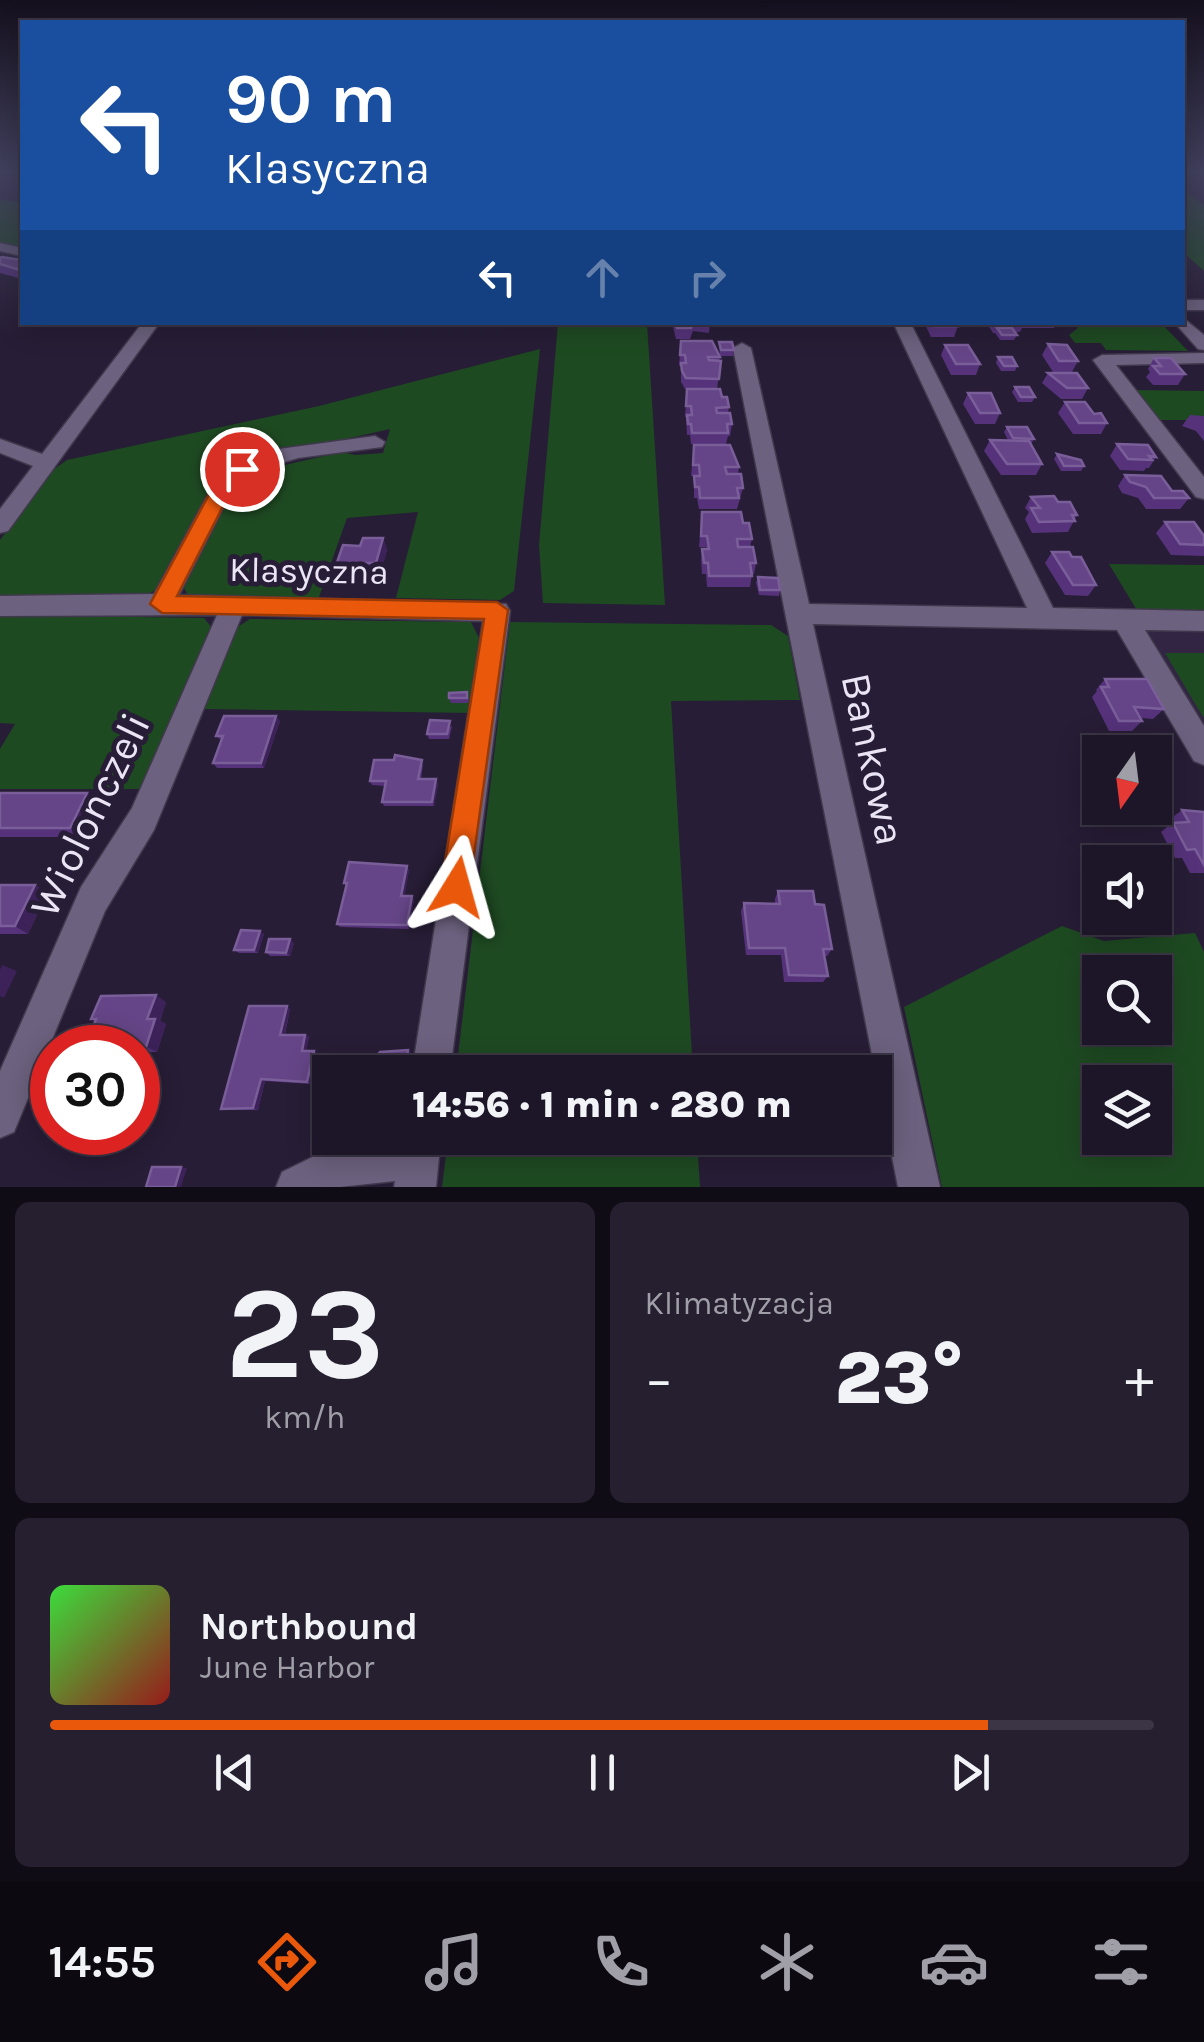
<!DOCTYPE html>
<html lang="pl">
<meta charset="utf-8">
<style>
body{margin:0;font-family:Karla,sans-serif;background:#251f30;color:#f1f3f6;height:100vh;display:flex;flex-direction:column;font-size:38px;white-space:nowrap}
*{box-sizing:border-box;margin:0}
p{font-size:32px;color:#a09fa8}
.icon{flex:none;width:55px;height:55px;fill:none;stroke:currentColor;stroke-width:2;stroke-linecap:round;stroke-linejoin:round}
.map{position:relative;height:1187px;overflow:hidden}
.panel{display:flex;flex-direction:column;gap:15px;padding:15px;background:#100c16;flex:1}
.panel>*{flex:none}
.guide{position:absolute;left:20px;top:20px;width:1165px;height:305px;border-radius:0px;box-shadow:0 5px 25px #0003,0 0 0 2px #3b3545;background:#1a4fa0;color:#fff;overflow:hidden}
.needle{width:65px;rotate:194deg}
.fabs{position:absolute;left:1082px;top:735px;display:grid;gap:20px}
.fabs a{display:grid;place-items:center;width:90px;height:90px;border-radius:0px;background:#1d1628;box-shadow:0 5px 25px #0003,0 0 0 2px #3b3545;font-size:50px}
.speed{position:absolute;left:30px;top:1025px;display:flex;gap:20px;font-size:50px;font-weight:700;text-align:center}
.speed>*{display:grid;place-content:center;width:130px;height:130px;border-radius:50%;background:#1d1628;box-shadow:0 5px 25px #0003,0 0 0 2px #3b3545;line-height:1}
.speed .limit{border:15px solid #d22;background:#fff;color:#111}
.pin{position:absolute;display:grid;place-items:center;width:85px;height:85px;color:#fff;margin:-42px;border:5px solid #fff;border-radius:50%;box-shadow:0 2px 10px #0007}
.me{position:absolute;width:110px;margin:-55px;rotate:8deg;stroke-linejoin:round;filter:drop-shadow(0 0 8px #0008)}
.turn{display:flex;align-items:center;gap:35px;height:210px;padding:0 40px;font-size:45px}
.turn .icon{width:130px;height:130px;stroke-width:2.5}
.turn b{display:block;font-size:70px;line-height:85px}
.lanes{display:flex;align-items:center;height:95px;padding:0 40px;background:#0003;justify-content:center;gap:50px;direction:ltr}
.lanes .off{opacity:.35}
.big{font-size:75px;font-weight:800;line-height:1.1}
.panel .tile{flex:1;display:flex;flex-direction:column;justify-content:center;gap:15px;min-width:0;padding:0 35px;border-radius:15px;background:#251f30}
.panel .dial{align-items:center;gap:0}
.dial b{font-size:130px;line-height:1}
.song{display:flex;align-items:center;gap:30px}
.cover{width:120px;height:120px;border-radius:15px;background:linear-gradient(135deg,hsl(120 70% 55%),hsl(0 70% 35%))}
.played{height:10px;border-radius:5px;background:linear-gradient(90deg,#ea580c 85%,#3b3545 85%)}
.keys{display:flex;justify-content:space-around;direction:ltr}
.heat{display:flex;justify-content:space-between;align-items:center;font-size:55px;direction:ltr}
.panel .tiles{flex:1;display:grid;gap:15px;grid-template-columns:1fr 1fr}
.tile:last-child{grid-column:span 2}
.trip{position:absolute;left:312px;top:1055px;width:580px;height:100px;border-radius:0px;background:#1d1628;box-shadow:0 5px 25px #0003,0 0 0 2px #3b3545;font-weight:800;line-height:100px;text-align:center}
.menu{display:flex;height:160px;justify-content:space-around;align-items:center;background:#0c0910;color:#a09fa8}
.menu .icon{width:70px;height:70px}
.menu .current{color:#ea580c}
.menu b{font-size:45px;color:#f1f3f6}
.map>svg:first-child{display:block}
</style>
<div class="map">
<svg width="1204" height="1187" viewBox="0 0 1204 1187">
<rect width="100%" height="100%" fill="#271d36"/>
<path fill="#322543" d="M1145,630L1204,631V728Z"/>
<g fill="#1e4a22" fill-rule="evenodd">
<path d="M1182,188L1204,205V271L1183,252Z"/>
<path d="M0,199L22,203V248L0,243Z"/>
<path d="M558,323H647L665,605L543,603L539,545Z"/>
<path d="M1074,323H1161L1188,351L1106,350L1101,343H1075L1069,335L1078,328Z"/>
<path d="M540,349L514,591L500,600L396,598L418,512L347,518L319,597H189L184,588L237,482L254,472L342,452L355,455L383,453L390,429L227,466L161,587L142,597L0,595V540L53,470L67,460L319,406Z"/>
<path d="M1136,390L1204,391V420H1160Z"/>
<path d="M1109,564L1204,565V613L1138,612Z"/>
<path d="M0,615L204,618L212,628L142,789H0V749L15,724L0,723Z"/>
<path d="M250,619L471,622L482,644L472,713L203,709L236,628Z"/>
<path d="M510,622L771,625L788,636L800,700L671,701L693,1072H456Z"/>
<path d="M1165,653H1204V717H1203Z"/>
<path d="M1062,926L1104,941L1195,933L1204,952V1187H942L904,1007ZM1100,972H1155V1028H1100ZM1100,1082H1155V1138H1100Z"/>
<path d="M448,1138H697L700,1187H442Z"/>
</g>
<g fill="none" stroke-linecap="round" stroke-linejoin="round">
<defs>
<g id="minor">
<path d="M0,243L22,248V256L0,251Z"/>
<rect x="1182" y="300" width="22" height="10"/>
<path d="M1182,317L1204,335V350L1198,349L1174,322H1182Z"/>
<path d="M143,322H160L8,531L0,533V509L33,466L0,453V439L42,454Z"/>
<path d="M893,322H910L1053,608L1204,611V631L1145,630L1204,726V765L1194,761L1117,630L813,624L940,1187H898L733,348L742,343L751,348L809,604L1027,608Z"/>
<path d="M1204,353V363L1116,365L1204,477V499L1196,497L1093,360L1102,355Z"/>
<path d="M375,436L385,442L382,447L298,458L268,467L236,483L179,595L506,604L510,611L450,1072H412L483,621L242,615L154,830L105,911L14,1132L0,1138V1071L81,887L132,808L217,615L0,616V596L154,594L219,474L279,449Z"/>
<path d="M401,1138H441L436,1187H394L395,1181L340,1187H276L282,1172L341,1143Z"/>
</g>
</defs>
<use href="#minor" stroke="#40384c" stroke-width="3"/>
<use href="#minor" fill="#6c617e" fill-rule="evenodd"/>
</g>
<g fill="#55327a">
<path d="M0,258L22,260V279L0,273Z"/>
<path d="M672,322H710L709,333L693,331L690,339H676Z"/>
<path d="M924,322H956L958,326L954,337H931Z"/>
<path d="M986,322H1056L1054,328H1022L1020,332H1015L1017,335L1014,340H1000L995,333H993Z"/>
<path d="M681,341L720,357L719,361H721L717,389L729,407L728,413L732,424L730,436H728L726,444H691L690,435H687L686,417H685L687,389H685L681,382V366H679Z"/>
<path d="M719,342L734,350L733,356H720Z"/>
<path d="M1048,344L1078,361L1072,372H1053L1042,355Z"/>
<path d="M945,345L980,364L976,375H951L941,355Z"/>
<path d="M998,357L1017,366L1015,371H1001L996,363Z"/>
<path d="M1154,358L1185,374L1178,385H1153L1146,377L1150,372L1148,369Z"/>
<path d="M1048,373L1088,388L1082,399H1061L1042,383Z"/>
<path d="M1015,387L1035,397L1032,402H1018L1012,392Z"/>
<path d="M968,393L1000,413L995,424H975L963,404Z"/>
<path d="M1065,402L1094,414L1107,423L1101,434H1073L1058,413Z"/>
<path d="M1190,415L1204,416V441L1196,431L1182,426Z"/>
<path d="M1007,427L1034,439L1031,444L1042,464L1036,475H1001L984,451L990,440H1008L1004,432Z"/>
<path d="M1117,444L1156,457L1149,468H1146L1144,471L1120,470L1110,456Z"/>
<path d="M694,445L739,467L738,474L743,488L737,509H699L697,498H694V476H691Z"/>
<path d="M1057,454L1084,466L1081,471H1061L1054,459Z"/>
<path d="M1125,475L1172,491L1189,498L1180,509H1146L1138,498L1122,493L1118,486Z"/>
<path d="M1031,497L1058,502L1077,515L1068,532L1032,533L1025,519L1029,512L1025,508Z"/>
<path d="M702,512L743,523L752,539L750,547L756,563L754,574H752L750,587H707L706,574H702L701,560L702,549H706V547H699Z"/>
<path d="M1165,522L1204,536V556L1171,555L1156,533Z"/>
<path d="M383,538L387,550L380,574H360L358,582H339L334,571L360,546Z"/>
<path d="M1052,552L1072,557L1096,585L1088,596L1065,595L1045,563Z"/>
<path d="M758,577L780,590L779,596L759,595L756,583Z"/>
<path d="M1105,679L1164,709L1153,719L1140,718L1142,721L1132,731H1109L1092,697L1097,691L1096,690Z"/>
<path d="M449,698H469L468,703H451Z"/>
<path d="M280,721L264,768H217L213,763L222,741L216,736Z"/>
<path d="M452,726L449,739H429L427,734Z"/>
<path d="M423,765L421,779L438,784L434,806H384L382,802L385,786L372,785L370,781Z"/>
<path d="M0,793H87L97,803L81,837H0Z"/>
<path d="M1182,810L1204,812V873H1190L1182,858H1175L1161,832L1172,823L1170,819Z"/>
<path d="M409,870L404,896L414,900L409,929L340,927L337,924L346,886L344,883Z"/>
<path d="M0,885H35L47,893L28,934H0Z"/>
<path d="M778,891L815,904L832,949L827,956H824L828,976L823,982H784L781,955H746L741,911L744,903L775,904V899Z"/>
<path d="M264,934L258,953H239L234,950Z"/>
<path d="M294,943L290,956H270L266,952Z"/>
<path d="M166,1002L160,1021L166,1024L157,1052H141L138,1063V1048L92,1030L95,1021L91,1019Z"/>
<path d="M290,1009L285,1035H305L309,1037L306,1051L318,1053L311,1084L265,1081L258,1110H226L221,1109Z"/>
</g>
<g fill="#3c2259">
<path d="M383,538L387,550L380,574L376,563Z"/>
<path d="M356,563L360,574L358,582L354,571Z"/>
<path d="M276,716L280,721L264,768L261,763Z"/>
<path d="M436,779L438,784L434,806L432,802Z"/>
<path d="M87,793L97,803L81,837L70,828Z"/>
<path d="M407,866L409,870L404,900L401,896Z"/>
<path d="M35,885L47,893L28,934L15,926Z"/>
<path d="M412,896L414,900L409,929L407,925Z"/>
<path d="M260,931L264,934L258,953L254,950Z"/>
<path d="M290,939L294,943L290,956L286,953Z"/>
<path d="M2,965L17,971L4,998L0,996V970Z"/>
<path d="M156,995L166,1002L160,1021L166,1024L157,1052L146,1047L147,1019Z"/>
<path d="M287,1006L290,1009L284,1037L280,1035Z"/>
<path d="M305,1035L309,1037L306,1053L302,1051Z"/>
<path d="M408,1050L411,1052L408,1072H405Z"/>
<path d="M314,1051L318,1053L311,1084L307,1082Z"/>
<path d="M261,1079L265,1081L258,1110L253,1108Z"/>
<path d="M181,1167L187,1168L181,1187H175Z"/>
</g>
<g fill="#654587" stroke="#7a5e99" stroke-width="2.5">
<path d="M2,257L22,260V268L20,270L0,264V258Z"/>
<path d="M675,322H693L691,328H677Z"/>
<path d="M933,322H956L958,326H935Z"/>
<path d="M997,328H1012L1017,335H1002Z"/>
<path d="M681,341H712L720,357H708L709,360L721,361L719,379L686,378L682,371L681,363H686L685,355H680Z"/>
<path d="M719,342H732L734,350H721Z"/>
<path d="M1048,344L1067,345L1078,361H1059Z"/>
<path d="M945,345H968L980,364H956Z"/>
<path d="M998,357H1012L1017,366H1004Z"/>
<path d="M1154,358H1171L1185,374H1160L1153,366H1161Z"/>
<path d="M1048,373H1077L1088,388H1067Z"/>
<path d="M1015,387H1029L1035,397H1021Z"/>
<path d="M687,389H720L722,397H727L729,407L716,408L717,413H730L732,424H727L728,433H692L691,424H688L687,415H692L691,406H686Z"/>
<path d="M968,393H991L1000,413H980Z"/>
<path d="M1065,402H1085L1094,414L1101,413L1107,423H1079Z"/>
<path d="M1007,427H1027L1034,439L1013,438Z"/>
<path d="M990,440L1029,441L1042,464H1007Z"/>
<path d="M1117,444L1148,445L1156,457L1149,456L1152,460L1128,459Z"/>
<path d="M694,445H730L739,467H725L727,474H741L743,488H737L739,498H700L699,487H695L694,476H700L699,465H693Z"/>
<path d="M1057,454L1081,460L1084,466H1064Z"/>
<path d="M1125,475L1161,476L1172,491H1183L1189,498H1154L1146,487L1130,482Z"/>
<path d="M1054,496L1058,502H1070L1077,515H1072L1075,521L1039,522L1031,508H1040L1031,497Z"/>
<path d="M702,512H741L743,523H749L752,539H737L738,547H753L756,563H750L752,576H709L708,563H704L702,549H709L707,536H701Z"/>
<path d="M1165,522H1194L1204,536V545L1180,544Z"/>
<path d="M363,538H383L376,563H356L354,571H334L343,545L360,546Z"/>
<path d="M1052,552H1069L1072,557H1081L1096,585H1073Z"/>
<path d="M758,577L778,578L780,590H760Z"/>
<path d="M1105,679H1147L1164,709L1134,707L1142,721H1119L1101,687H1109Z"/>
<path d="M467,692V698H449V693Z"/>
<path d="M224,716H276L261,763H213L223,736H216Z"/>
<path d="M430,720L450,721L447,734H427Z"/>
<path d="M395,755L422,760L418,779H436L432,802H382L386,781H370L374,760H394Z"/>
<path d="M0,793H87L70,828H0Z"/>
<path d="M1182,810L1204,812V865L1195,849L1187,850L1173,823L1189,822Z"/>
<path d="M349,862L407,866L401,896H412L407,925L337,924L347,883H344Z"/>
<path d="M0,885H35L15,926H0Z"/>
<path d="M778,891H813L815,904L824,905L832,949H823L828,976L789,975L785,948H749L744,903L780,904Z"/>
<path d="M241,930L260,931L254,950H234Z"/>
<path d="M269,939H290L286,953L266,952Z"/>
<path d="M156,995L147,1019H155L146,1047L65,1048L72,1031L92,1030L96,1019H91L101,996Z"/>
<path d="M249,1006H287L280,1035H305L302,1051H314L307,1082L261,1079L253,1108L221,1109Z"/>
<path d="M408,1050L405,1072H369L371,1062L380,1052Z"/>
<path d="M152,1167H181L175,1187H146Z"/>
</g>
<linearGradient id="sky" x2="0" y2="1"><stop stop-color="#15101e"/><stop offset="0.51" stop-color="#41405d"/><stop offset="1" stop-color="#41405d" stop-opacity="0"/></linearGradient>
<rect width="1204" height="337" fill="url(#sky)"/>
<path fill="#ea580c" stroke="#983908" stroke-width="2.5" d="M242,463L251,469L235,483L177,596L497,602L508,610L468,898L457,903L446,898L441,887L484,619L162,613L150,604L220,474Z"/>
<g text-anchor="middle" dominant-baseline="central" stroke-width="10" stroke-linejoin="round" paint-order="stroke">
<g font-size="35" fill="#eae4f5" stroke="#271d36">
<text transform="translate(309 571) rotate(1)">Klasyczna</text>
</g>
<g font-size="42" fill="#eae4f5" stroke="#271d36">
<text transform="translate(873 759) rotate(78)">Bankowa</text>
<text transform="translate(90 815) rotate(-64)">Wiolonczeli</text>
</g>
</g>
</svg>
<div class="fabs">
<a><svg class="needle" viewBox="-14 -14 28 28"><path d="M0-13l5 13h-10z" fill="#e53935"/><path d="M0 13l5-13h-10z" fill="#a09fa8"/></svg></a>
<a><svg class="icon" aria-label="sound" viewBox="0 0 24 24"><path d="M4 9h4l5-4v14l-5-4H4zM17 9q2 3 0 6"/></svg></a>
<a><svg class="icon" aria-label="search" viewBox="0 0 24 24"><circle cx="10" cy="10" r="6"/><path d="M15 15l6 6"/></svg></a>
<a><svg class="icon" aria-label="layers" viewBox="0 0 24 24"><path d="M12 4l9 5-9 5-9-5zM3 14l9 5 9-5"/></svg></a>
</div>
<div class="speed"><div class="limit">30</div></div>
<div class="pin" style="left:242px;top:469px;background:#d93025"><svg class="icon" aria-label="arrive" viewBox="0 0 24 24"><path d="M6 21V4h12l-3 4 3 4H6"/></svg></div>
<svg class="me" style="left:457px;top:887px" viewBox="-20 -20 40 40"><path d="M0-17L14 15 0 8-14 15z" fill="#ea580c" stroke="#fff" stroke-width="4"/></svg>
<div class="trip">14:56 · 1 min · 280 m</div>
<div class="guide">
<div class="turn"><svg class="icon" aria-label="left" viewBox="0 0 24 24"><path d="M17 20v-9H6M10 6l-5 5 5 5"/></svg><div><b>90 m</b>Klasyczna</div></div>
<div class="lanes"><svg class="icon" aria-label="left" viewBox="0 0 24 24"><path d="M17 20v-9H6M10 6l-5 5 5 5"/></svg><svg class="icon off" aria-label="ahead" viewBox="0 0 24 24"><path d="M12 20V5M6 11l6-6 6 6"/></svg><svg class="icon off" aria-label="right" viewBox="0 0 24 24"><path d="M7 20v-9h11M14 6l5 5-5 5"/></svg></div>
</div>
</div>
<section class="panel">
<div class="tiles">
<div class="tile dial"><b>23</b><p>km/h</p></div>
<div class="tile"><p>Klimatyzacja</p>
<div class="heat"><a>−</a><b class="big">23°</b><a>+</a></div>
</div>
<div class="tile">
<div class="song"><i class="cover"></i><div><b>Northbound</b><p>June Harbor</p></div></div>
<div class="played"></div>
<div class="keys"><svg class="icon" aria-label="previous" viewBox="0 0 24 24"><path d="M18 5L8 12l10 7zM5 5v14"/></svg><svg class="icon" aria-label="pause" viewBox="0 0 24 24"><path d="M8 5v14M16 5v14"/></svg><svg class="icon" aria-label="next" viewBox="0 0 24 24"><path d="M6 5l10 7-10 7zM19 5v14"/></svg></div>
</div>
</div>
</section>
<nav class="menu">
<b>14:55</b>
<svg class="icon current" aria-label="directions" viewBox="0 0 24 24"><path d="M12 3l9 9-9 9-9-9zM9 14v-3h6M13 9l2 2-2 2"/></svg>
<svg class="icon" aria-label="music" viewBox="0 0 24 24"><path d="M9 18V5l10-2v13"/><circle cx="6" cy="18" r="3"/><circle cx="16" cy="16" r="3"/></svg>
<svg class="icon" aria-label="phone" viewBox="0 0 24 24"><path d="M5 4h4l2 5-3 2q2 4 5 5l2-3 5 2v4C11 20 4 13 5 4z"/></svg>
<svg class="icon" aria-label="climate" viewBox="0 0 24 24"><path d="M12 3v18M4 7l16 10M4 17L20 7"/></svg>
<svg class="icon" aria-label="car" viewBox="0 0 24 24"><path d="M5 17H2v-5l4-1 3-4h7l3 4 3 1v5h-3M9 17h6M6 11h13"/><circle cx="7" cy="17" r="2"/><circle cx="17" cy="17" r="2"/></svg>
<svg class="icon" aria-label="filters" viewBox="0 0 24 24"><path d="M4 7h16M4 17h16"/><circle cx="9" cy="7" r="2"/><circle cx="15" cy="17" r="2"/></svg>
</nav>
